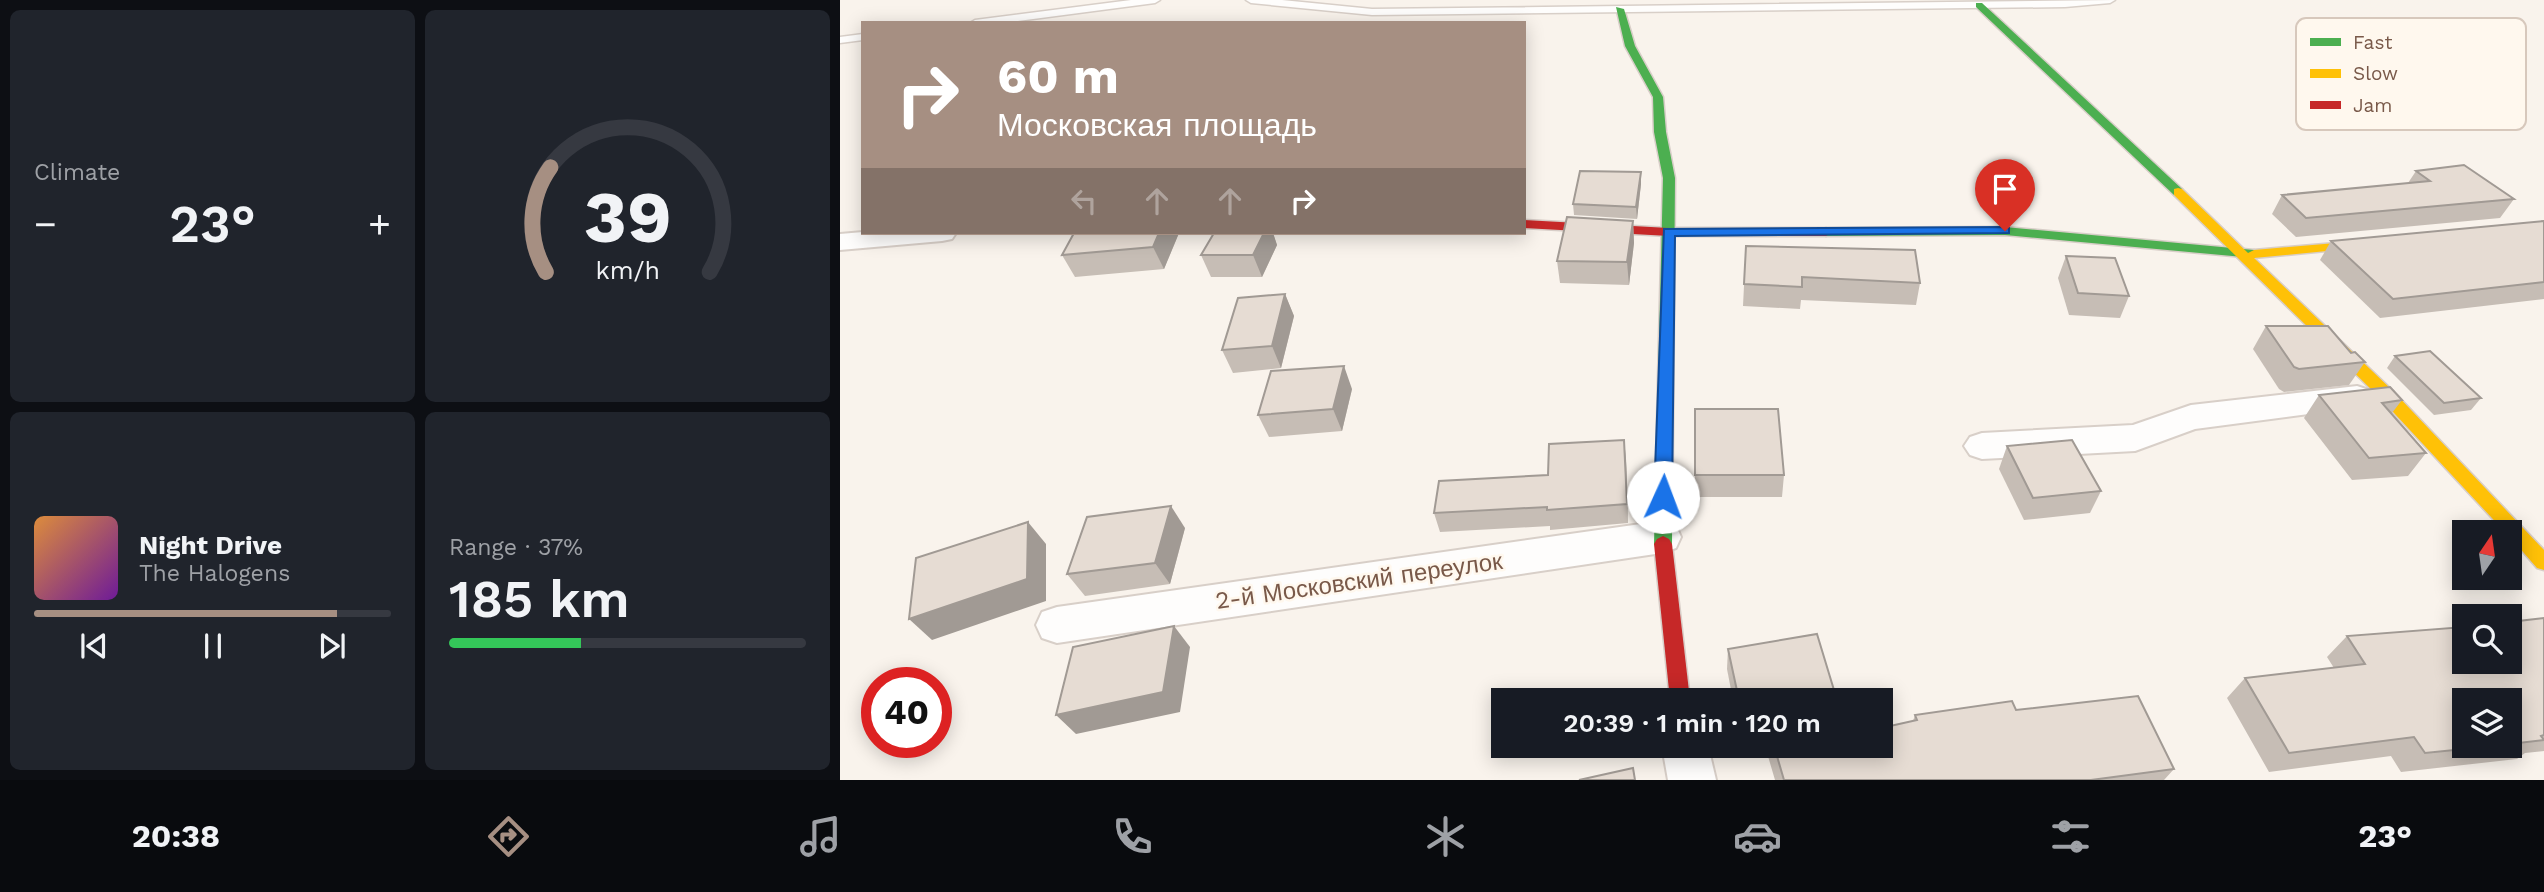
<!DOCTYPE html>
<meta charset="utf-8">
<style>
body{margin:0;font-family:"Work Sans",sans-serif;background:#20242c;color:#f1f3f6;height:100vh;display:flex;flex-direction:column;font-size:26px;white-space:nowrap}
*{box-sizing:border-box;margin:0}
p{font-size:23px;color:#9ea1a6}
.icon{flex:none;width:38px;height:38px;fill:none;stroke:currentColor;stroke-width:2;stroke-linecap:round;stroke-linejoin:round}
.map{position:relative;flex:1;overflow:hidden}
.drawer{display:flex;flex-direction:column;gap:10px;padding:10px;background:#0d0f14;width:840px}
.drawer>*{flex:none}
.hud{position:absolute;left:21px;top:21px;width:665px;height:214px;border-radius:0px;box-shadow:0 4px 18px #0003;background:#a68f82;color:#fff;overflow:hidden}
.needle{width:46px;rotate:13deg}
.buttons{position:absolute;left:1612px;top:520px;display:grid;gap:14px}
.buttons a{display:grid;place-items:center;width:70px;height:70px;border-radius:0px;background:#171b24;box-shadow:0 4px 18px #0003;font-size:35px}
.speed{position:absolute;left:21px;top:667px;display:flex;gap:14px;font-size:35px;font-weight:700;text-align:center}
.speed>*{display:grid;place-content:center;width:91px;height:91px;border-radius:50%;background:#171b24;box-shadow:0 4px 18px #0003;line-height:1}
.speed .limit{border:10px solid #d22;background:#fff;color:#111}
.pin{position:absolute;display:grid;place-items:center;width:60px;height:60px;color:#fff;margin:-72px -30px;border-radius:50% 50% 50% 0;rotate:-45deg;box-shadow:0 0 7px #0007}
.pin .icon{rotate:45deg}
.me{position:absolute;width:77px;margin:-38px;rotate:2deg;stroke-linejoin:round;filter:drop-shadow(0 0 5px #0008)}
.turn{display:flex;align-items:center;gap:24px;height:147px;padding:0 21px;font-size:32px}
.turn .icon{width:91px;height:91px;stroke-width:2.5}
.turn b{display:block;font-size:49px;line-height:60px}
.lanes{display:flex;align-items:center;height:66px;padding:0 21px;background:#0003;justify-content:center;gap:35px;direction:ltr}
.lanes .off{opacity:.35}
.big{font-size:52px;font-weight:600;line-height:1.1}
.drawer .card{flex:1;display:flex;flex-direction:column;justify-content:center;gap:10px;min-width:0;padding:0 24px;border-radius:10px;background:#20242c}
.drawer .dial{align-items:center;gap:0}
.dial svg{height:182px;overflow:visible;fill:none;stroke:#363941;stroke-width:7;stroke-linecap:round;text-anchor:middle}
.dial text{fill:#f1f3f6;stroke:none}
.song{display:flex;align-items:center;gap:21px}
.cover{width:84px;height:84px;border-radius:10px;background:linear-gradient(135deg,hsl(30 70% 55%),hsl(280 70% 35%))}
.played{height:7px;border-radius:4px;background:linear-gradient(90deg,#a68f82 85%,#363941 85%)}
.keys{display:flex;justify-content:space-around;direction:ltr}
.heat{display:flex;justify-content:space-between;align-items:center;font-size:38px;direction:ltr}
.charge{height:10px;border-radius:5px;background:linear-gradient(90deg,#34c759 37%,#363941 0)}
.drawer .tiles{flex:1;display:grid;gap:10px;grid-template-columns:repeat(2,1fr)}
.trip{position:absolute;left:651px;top:688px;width:402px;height:70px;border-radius:0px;background:#171b24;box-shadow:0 4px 18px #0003;font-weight:600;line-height:70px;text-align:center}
.menu{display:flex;height:112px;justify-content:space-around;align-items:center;background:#090b0e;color:#9ea1a6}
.menu .icon{width:49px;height:49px}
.menu .active{color:#a68f82}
.menu b{font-size:32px;color:#f1f3f6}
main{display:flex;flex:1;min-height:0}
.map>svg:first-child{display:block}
</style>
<main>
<section class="drawer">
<div class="tiles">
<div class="card"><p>Climate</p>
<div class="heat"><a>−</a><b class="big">23°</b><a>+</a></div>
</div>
<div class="card dial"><svg viewBox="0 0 100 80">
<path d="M14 69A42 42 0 1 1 86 69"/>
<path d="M14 69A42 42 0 0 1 16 23" stroke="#a68f82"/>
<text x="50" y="56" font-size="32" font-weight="700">39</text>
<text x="50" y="72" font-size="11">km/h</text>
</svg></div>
<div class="card">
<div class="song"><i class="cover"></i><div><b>Night Drive</b><p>The Halogens</p></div></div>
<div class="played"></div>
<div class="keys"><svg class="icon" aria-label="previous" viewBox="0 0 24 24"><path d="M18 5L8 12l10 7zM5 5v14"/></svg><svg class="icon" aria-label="pause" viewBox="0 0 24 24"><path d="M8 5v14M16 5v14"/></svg><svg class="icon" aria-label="next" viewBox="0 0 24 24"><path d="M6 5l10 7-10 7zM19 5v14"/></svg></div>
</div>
<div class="card"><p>Range · 37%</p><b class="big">185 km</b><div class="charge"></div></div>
</div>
</section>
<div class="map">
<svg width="1704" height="780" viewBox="0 0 1704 780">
<rect width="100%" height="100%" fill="#f9f3ec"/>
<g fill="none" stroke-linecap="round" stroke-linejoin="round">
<defs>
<g id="lane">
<path d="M291,0H320L315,3L162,23H130L135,20Z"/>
<path d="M406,0H442L532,9L1275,0L1270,3L1225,7L532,15L411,3Z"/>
<path d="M23,34V40L0,43V37Z"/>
</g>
<g id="street">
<path d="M23,232V233H116L112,239L102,241L0,250V234Z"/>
<path d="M1517,386L1529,390L1534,398L1529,406L1355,429L1295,451L1142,459L1130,455L1124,446L1130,437L1142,433L1293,425L1351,405Z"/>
<path d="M822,521L836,526L841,537L836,548L822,553L217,643L202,638L196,625L202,612L217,607Z"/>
<path d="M822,746H868L876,780H828Z"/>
</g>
<g id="fast">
<path d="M1136,3H1142L1342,189V195H1334L1136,7Z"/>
<path d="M776,7L784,9L795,46L823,97L826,132L835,178L832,544L829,549L823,552L817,549L814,544L823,178L814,132L813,97L785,46Z"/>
<path d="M1165,227L1414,250L1421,254L1414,258L1165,235L986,236L979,232L986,228Z"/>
</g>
<path id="slow" d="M1338,188L1342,189L1408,253L1414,250L1543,239V245L1538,246L1414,258L1553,391L1704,550V570L1697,568L1670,537V532H1665L1541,399L1334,195V189Z"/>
<g id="jam">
<path d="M684,220L829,228H986L993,232L986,236H829L684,228Z"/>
<path d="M823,536L829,539L832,544L850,700H830L814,544L817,539Z"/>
</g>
</defs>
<use href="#lane" stroke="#d8cfc8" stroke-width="3"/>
<use href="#street" stroke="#d8cfc8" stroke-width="4"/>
<use href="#fast" stroke="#d8cec8" stroke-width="3"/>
<use href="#slow" stroke="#d8cec8" stroke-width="3"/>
<use href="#jam" stroke="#d8cec8" stroke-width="3"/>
<use href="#lane" fill="#fefdfc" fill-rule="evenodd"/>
<use href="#street" fill="#fefdfc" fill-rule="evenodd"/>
<use href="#fast" fill="#4caf50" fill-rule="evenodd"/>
<use href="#slow" fill="#ffc107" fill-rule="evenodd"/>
<use href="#jam" fill="#c62828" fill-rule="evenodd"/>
</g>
<g fill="#c6bdb5" fill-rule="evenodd">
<path d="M1576,171L1674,199L1660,218L1456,237L1432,214L1442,195L1568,183Z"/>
<path d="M801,172V184L797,219L734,215L733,204Z"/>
<path d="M793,221L794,243L789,285L720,283L717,261Z"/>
<path d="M1704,221V299L1540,318L1480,260L1491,241Z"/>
<path d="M339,233L324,269L235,277L222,255Z"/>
<path d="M374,233H433L437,245L422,277H371L361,255Z"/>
<path d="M906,246L1080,283L1076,305L961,300L960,309L903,306Z"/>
<path d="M1226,256L1289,296L1280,318L1229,315L1218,278Z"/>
<path d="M445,294L454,316L441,368L393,373L382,350Z"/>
<path d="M1426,326L1511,353L1525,362L1509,385L1444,392L1439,389L1413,349Z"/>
<path d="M1555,356L1641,398L1631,410L1594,415L1547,368Z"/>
<path d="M512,389L502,431L429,437L418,415Z"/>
<path d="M1479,395L1562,400L1552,413L1586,453L1568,476L1512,480L1464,418Z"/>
<path d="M855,409L944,475L942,497H855Z"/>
<path d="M1167,446L1261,491L1250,513L1184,520L1159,469Z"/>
<path d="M786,459L788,523L710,530V526L600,532L594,513L708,475Z"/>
<path d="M345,528L330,584L245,596L227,574Z"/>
<path d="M1704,618V751L1685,753L1677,759L1561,772L1551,756L1429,772L1387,698L1405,678L1494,668L1487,657L1507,636L1624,627ZM1670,700V746H1624Z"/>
<path d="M888,649L997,700H893L887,669Z"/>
<path d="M1176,710L1334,769L1324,780H935L925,746H1041L1073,721L1075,715Z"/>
</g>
<g fill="#a19a94">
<path d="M801,172V184L797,219L796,207Z"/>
<path d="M793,221L794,243L789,285L787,262Z"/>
<path d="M319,233H339L324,269L313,247Z"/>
<path d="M424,233H433L437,245L422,277L413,255Z"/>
<path d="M445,294L454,316L441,368L432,346Z"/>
<path d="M504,366L512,389L502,431L493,409Z"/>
<path d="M784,440L786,459L788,523L787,504Z"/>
<path d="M331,506L345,528L330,584L315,563Z"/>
<path d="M188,522L206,544V601L92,640L69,619Z"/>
<path d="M334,626L350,647L340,712L236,734L216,715Z"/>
</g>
<g fill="#e6dcd3" stroke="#a19a94" stroke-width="2">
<path d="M1624,165L1674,199L1466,218L1442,195L1590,181L1576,171Z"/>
<path d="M740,171L801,172L796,207L733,204Z"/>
<path d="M727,217L793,221L787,262L717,261Z"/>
<path d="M1704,221V282L1553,299L1491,241Z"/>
<path d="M234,233H319L313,247L222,255Z"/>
<path d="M374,233H424L413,255H361Z"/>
<path d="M906,246L1075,250L1080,283L962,277V287L904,284Z"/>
<path d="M1226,256L1275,258L1289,296L1238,293Z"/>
<path d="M445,294L432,346L382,350L398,298Z"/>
<path d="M1426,326H1488L1511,353L1515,352L1525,362L1459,369L1454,367Z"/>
<path d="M1590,351L1641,398L1604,403L1555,356Z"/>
<path d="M504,366L493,409L418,415L431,371Z"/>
<path d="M1550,387L1562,400L1542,403L1586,453L1529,458L1479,395Z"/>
<path d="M855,409H938L944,475H855Z"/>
<path d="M784,440L787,504L707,510V507L594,513L599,481L708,475L709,444Z"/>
<path d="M1232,440L1261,491L1193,498L1167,446Z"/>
<path d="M331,506L315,563L227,574L247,517Z"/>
<path d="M188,522L187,579L69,619L76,558Z"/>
<path d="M1704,618V735L1701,736L1704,740L1670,744V700H1624V746H1654L1585,753L1574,737L1449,753L1405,678L1525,664L1507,636L1624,627V662H1670V622Z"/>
<path d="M334,626L323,692L216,715L233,647Z"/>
<path d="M977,634L997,700H899L888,649Z"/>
<path d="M1298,696L1334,769L1251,780H944L934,746H1041V728L1077,720L1075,715L1172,701L1176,710Z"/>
<path d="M793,768L795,780H739Z"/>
</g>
<path fill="#1a73e8" stroke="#114b97" stroke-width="2" d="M1165,227L1169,228V233L835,236L832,497L830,502H817L814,497L824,229Z"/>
<g text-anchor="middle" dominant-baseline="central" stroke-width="5" stroke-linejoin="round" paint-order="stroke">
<g font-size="24" fill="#795949" stroke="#fff8ee">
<text transform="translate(519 581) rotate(-8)">2-й Московский переулок</text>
</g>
</g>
<rect x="1456" y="18" width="230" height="112" rx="10" fill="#fff8ee" stroke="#d7c8bc" stroke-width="2"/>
<rect x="1470" y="38" width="31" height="8" fill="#4caf50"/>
<rect x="1470" y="69" width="31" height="9" fill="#ffc107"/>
<rect x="1470" y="101" width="31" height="8" fill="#c62828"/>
<g font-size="19" fill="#795949">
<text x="1513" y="49">Fast</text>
<text x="1513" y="80">Slow</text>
<text x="1513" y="112">Jam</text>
</g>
</svg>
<div class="buttons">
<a><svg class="needle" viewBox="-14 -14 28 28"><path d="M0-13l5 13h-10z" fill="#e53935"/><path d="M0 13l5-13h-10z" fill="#9ea1a6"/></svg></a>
<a><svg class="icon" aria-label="search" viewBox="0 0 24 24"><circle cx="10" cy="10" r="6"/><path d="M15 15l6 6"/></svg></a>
<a><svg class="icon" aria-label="layers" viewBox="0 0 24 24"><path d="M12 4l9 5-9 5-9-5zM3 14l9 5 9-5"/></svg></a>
</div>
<div class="speed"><div class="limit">40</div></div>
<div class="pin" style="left:1165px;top:231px;background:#d93025"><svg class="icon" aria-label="arrive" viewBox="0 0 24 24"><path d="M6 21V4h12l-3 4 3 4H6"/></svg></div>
<svg class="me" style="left:823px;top:497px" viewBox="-20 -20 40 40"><circle r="19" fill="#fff"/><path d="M0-13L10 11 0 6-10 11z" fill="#1a73e8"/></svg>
<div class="trip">20:39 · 1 min · 120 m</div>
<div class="hud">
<div class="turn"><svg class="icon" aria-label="right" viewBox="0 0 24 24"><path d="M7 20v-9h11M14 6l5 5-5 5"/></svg><div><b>60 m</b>Московская площадь</div></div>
<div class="lanes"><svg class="icon off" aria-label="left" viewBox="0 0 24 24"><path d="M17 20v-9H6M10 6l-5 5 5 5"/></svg><svg class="icon off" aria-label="ahead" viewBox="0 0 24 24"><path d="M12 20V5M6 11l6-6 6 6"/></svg><svg class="icon off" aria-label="ahead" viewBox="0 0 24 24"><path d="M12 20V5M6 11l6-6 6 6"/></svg><svg class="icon" aria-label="right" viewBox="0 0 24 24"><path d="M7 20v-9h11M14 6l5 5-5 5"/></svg></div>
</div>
</div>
</main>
<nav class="menu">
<b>20:38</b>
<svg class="icon active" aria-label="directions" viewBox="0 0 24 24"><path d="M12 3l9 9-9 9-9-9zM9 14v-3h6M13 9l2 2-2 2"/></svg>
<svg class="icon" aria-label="music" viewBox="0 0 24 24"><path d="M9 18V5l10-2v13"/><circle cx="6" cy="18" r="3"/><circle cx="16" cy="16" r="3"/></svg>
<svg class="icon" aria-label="phone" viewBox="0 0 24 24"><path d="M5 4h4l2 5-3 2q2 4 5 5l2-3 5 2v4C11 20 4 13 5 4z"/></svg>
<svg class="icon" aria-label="climate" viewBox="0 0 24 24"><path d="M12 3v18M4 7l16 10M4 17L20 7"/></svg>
<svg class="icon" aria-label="car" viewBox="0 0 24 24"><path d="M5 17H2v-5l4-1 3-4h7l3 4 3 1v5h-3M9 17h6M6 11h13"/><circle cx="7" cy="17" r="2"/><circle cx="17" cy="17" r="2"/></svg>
<svg class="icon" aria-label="filters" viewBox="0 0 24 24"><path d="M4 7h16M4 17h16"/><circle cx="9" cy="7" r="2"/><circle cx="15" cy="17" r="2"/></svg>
<b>23°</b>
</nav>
